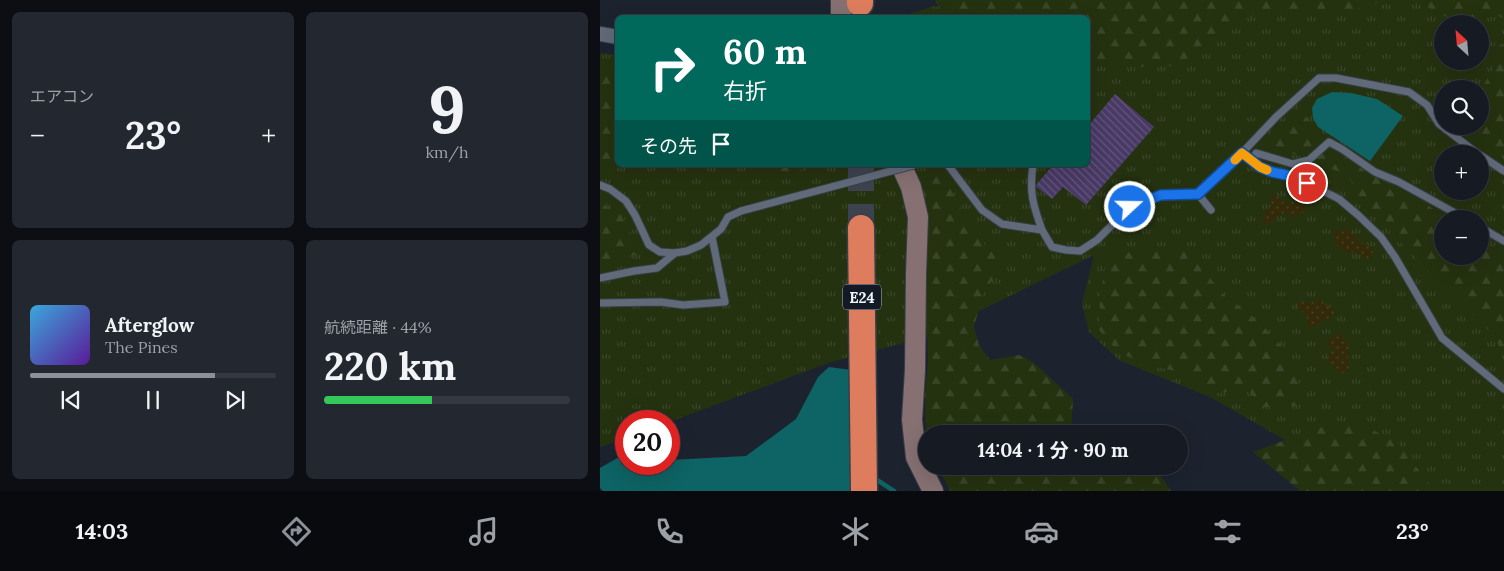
<!DOCTYPE html>
<html lang="ja">
<meta charset="utf-8">
<style>
body{margin:0;font-family:Lora,"Noto Sans JP",serif;background:#222730;color:#f1f3f6;height:100vh;display:flex;flex-direction:column;font-size:19px;white-space:nowrap}
*{box-sizing:border-box;margin:0}
p{font-size:16px;color:#9da1a6}
.icon{flex:none;width:28px;height:28px;fill:none;stroke:currentColor;stroke-width:2;stroke-linecap:round;stroke-linejoin:round}
.map{position:relative;flex:1;overflow:hidden}
.side{display:flex;flex-direction:column;gap:12px;padding:12px;background:#0c0e13;width:600px}
.side>*{flex:none}
.hud{position:absolute;left:15px;top:15px;width:475px;height:152px;border-radius:8px;box-shadow:0 5px 20px #0002,0 0 0 1px #343841;background:#00695c;color:#fff;overflow:hidden}
.needle{width:32px;rotate:334deg}
.controls{position:absolute;left:834px;top:15px;display:grid;gap:10px}
.controls a{display:grid;place-items:center;width:55px;height:55px;border-radius:50%;background:#151a23;box-shadow:0 5px 20px #0002,0 0 0 1px #343841;font-size:25px}
.speed{position:absolute;left:15px;top:410px;display:flex;gap:10px;font-size:25px;font-weight:700;text-align:center}
.speed>*{display:grid;place-content:center;width:65px;height:65px;border-radius:50%;background:#151a23;box-shadow:0 5px 20px #0002,0 0 0 1px #343841;line-height:1}
.speed .limit{border:8px solid #d22;background:#fff;color:#111}
.pin{position:absolute;display:grid;place-items:center;width:42px;height:42px;color:#fff;margin:-21px;border:2px solid #fff;border-radius:50%;box-shadow:0 1px 5px #0007}
.me{position:absolute;width:55px;margin:-28px;rotate:69deg;stroke-linejoin:round;filter:drop-shadow(0 0 4px #0008)}
.turn{display:flex;align-items:center;gap:18px;height:105px;padding:0 25px;font-size:22px}
.turn .icon{width:65px;height:65px;stroke-width:2.5}
.turn b{display:block;font-size:35px;line-height:42px}
.then{display:flex;align-items:center;height:48px;padding:0 25px;background:#0003;gap:10px;font-size:19px}
.big{font-size:38px;font-weight:700;line-height:1.1}
.side .tile{flex:1;display:flex;flex-direction:column;justify-content:center;gap:8px;min-width:0;padding:0 18px;border-radius:8px;background:#222730}
.side .dial{align-items:center;gap:0}
.dial b{font-size:65px;line-height:1}
.song{display:flex;align-items:center;gap:15px}
.cover{width:60px;height:60px;border-radius:8px;background:linear-gradient(135deg,hsl(200 70% 55%),hsl(270 70% 35%))}
.played{height:5px;border-radius:2px;background:linear-gradient(90deg,#8c9099 75%,#343841 75%)}
.keys{display:flex;justify-content:space-around;direction:ltr}
.heat{display:flex;justify-content:space-between;align-items:center;font-size:28px;direction:ltr}
.charge{height:8px;border-radius:4px;background:linear-gradient(90deg,#34c759 44%,#343841 0)}
.side .tiles{flex:1;display:grid;gap:12px;grid-template-columns:repeat(2,1fr)}
.trip{position:absolute;left:318px;top:425px;width:270px;height:50px;border-radius:25px;background:#151a23;box-shadow:0 5px 20px #0002,0 0 0 1px #343841;font-weight:700;line-height:50px;text-align:center}
.dock{display:flex;height:80px;justify-content:space-around;align-items:center;background:#080a0e;color:#9da1a6}
.dock .icon{width:35px;height:35px}
.dock .on{color:#8c9099}
.dock b{font-size:22px;color:#f1f3f6}
main{display:flex;flex:1;min-height:0}
.map>svg:first-child{display:block}
</style>
<main>
<section class="side">
<div class="tiles">
<div class="tile"><p>エアコン</p>
<div class="heat"><a>−</a><b class="big">23°</b><a>+</a></div>
</div>
<div class="tile dial"><b>9</b><p>km/h</p></div>
<div class="tile">
<div class="song"><i class="cover"></i><div><b>Afterglow</b><p>The Pines</p></div></div>
<div class="played"></div>
<div class="keys"><svg class="icon" aria-label="previous" viewBox="0 0 24 24"><path d="M18 5L8 12l10 7zM5 5v14"/></svg><svg class="icon" aria-label="pause" viewBox="0 0 24 24"><path d="M8 5v14M16 5v14"/></svg><svg class="icon" aria-label="next" viewBox="0 0 24 24"><path d="M6 5l10 7-10 7zM19 5v14"/></svg></div>
</div>
<div class="tile"><p>航続距離 · 44%</p><b class="big">220 km</b><div class="charge"></div></div>
</div>
</section>
<div class="map">
<svg width="904" height="491" viewBox="0 0 904 491">
<defs>
<pattern id="grass-tufts" width="24" height="20" patternUnits="userSpaceOnUse" patternTransform="scale(1.25)"><rect width="24" height="20" fill="#253210"/><path d="M3 7l-1-3M5 7V3M7 7l1-3M15 17l-1-3M17 17v-4M19 17l1-3" fill="none" stroke="#3a4628"/></pattern>
<pattern id="forest-firs" width="22" height="20" patternUnits="userSpaceOnUse" patternTransform="scale(1.25)"><rect width="22" height="20" fill="#253210"/><path d="M5 1l3.5 6h-7zM16 11l3.5 6h-7z" fill="#3a4628"/></pattern>
<pattern id="sand-dots" width="8" height="8" patternUnits="userSpaceOnUse" patternTransform="scale(1.25)"><rect width="8" height="8" fill="#322a09"/><path d="M2 2h.1M6 6h.1" fill="none" stroke="#463f22" stroke-width="1.8" stroke-linecap="round"/></pattern>
<pattern id="building-back-hatch" width="6" height="6" patternUnits="userSpaceOnUse" patternTransform="scale(1.25)"><rect width="6" height="6" fill="#483965"/><path d="M-1 5l2 2M0 0l6 6M5-1l2 2" fill="none" stroke="#63567c"/></pattern>
</defs>
<rect width="100%" height="100%" fill="#1c232f"/>
<g fill="url(#grass-tufts)" fill-rule="evenodd">
<path d="M684,0H847L861,24H842V61H880V24H869L904,12V491H759L694,445L612,398L519,360L489,332L482,303L494,255L326,337L231,362L69,422L26,421V438L0,447V53L17,55L18,165H488V45L649,6ZM842,89H880V126H842ZM842,154H880V191H842ZM842,219H880V256H842Z"/>
<path d="M334,6L386,17L297,18Z"/>
</g>
<g fill="url(#forest-firs)">
<path d="M335,0H787L739,14L651,15L582,66L534,67L488,57V18L386,17L339,7Z"/>
<path d="M815,0H904V19L897,15L869,24H859Z"/>
<path d="M904,43V153H898L874,137L868,126H880V90L891,73L899,46Z"/>
<path d="M0,63L17,65L18,165L0,170Z"/>
<path d="M702,103L712,135L771,175L804,191L850,219H842V256H880V238L904,256V354L892,334L797,239L760,198L748,175L686,151L665,144Z"/>
<path d="M158,165H210L178,182Z"/>
<path d="M343,172L364,214L389,251L406,257L382,297L374,327L379,345L390,360L419,355L433,362L473,399L471,434H326V435L325,392L328,363L326,220L320,181Z"/>
<path d="M0,204L21,212L40,252L12,267L0,266Z"/>
<path d="M587,250L624,295L652,316L681,345L704,394L696,406L664,407L647,390L617,393L575,371L547,365L518,352L499,330L500,298L507,253Z"/>
<path d="M761,425L796,441L835,491H700L653,452L721,427Z"/>
<path d="M337,466H550L563,479L571,491H350Z"/>
</g>
<g fill="url(#sand-dots)">
<path d="M673,195L679,196L680,200L685,203C694,200 699,202 707,207L705,211L692,218L689,214C675,211 675,228 664,223L662,218L664,213L671,206L670,198Z"/>
<path d="M748,229L755,234L756,241C764,244 770,243 773,252L772,255L766,260L759,253L743,251C738,245 732,241 734,233L737,230L741,231Z"/>
<path d="M719,300H722C726,308 731,307 737,311L728,319L710,327L707,325L708,315L699,310L697,304L701,301L710,303Z"/>
<path d="M738,332L742,334V339L748,341C749,351 746,358 749,368L743,373L738,372L727,360L728,355L733,351L727,345V340L732,338Z"/>
</g>
<g fill="#0e6364">
<path d="M732,92L751,93L777,99L803,116L770,161L718,127L713,118L712,108L717,99Z"/>
<path d="M229,367L274,373L277,473L262,491H3L0,488V468L26,453V464H69V460L146,456L196,419L218,377Z"/>
</g>
<g fill="none" stroke-linecap="round" stroke-linejoin="round">
<path stroke="#0e6364" stroke-width="4.5" d="M274,478L294,491"/>
</g>
<path fill="url(#building-back-hatch)" d="M515,94L554,127L486,205L463,187L452,199L435,186L453,165H488V126Z"/>
<g fill="none" stroke-linecap="round" stroke-linejoin="round">
<path stroke="#3c424e" stroke-width="26" stroke-dasharray="26 13" stroke-linecap="butt" d="M261,165V228"/>
<defs>
<g id="lane">
<path d="M642,153L676,117L719,78H736L809,92L827,105L839,124L878,154"/>
<path d="M880,155L904,171"/>
<path d="M652,161L656,153L693,164L709,160L729,142L742,149L775,172L799,182L866,219"/>
<path d="M348,165L382,210L402,224L442,230C433,205 429,192 433,165"/>
<path d="M0,185L10,189L26,201L35,215L49,245L60,252L75,253L87,251L101,245L121,229L128,217L141,211"/>
<path d="M598,194L642,153L660,167L672,172L696,177L739,199L758,215L781,237L795,257L834,324L842,338L904,389"/>
<path d="M880,227L904,241"/>
<path d="M442,230L452,247L466,250L480,251L497,240L530,207L561,195L598,194L611,210"/>
<path d="M0,278L34,271L57,268L75,253"/>
<path d="M0,303L61,302L83,305L125,302L112,237"/>
</g>
<path id="street" d="M0,34L18,37"/>
<g id="secondary">
<path d="M241,0V18"/>
<path d="M301,165L311,187L318,217L316,274L315,370L312,420L316,457L333,491"/>
</g>
<g id="highway">
<path d="M260,0V3"/>
<path d="M261,228L264,491"/>
</g>
</defs>
<use href="#lane" stroke="#393f4a" stroke-width="9"/>
<use href="#street" stroke="#393f4a" stroke-width="16"/>
<use href="#secondary" stroke="#393f4a" stroke-width="22"/>
<use href="#highway" stroke="#393f4a" stroke-width="29"/>
<use href="#lane" stroke="#616a79" stroke-width="7"/>
<use href="#street" stroke="#616a79" stroke-width="14"/>
<use href="#secondary" stroke="#867071" stroke-width="20"/>
<use href="#highway" stroke="#de7d5e" stroke-width="26"/>
<defs>
<path id="lane-bridge" d="M141,211L314,165"/>
</defs>
<use href="#lane-bridge" stroke="#393f4a" stroke-width="9" stroke-linecap="butt"/>
<use href="#lane-bridge" stroke="#616a79" stroke-width="7"/>
</g>
<g fill="none" stroke-linecap="round" stroke-linejoin="round">
<defs>
<path id="route" d="M530,207L561,195L598,194L642,153L660,167L672,172L696,177L707,183"/>
</defs>
<use href="#route" stroke="#114b97" stroke-width="12"/>
<use href="#route" stroke="#1a73e8" stroke-width="9"/>
<path stroke="#f59e0b" stroke-width="9" d="M635,160L642,153L660,167L667,170"/>
</g>
<g text-anchor="middle" dominant-baseline="central" stroke-width="5" stroke-linejoin="round" paint-order="stroke">
<rect fill="#131a26" stroke="#adb3bc" stroke-width="1" x="243" y="284.5" width="38" height="25" rx="4"/>
<g font-size="15" font-weight="bold" fill="#eff4fd">
<text x="262" y="297">E24</text>
</g>
</g>
</svg>
<div class="controls">
<a><svg class="needle" viewBox="-14 -14 28 28"><path d="M0-13l5 13h-10z" fill="#e53935"/><path d="M0 13l5-13h-10z" fill="#9da1a6"/></svg></a>
<a><svg class="icon" aria-label="search" viewBox="0 0 24 24"><circle cx="10" cy="10" r="6"/><path d="M15 15l6 6"/></svg></a>
<a>+</a>
<a>−</a>
</div>
<div class="speed"><div class="limit">20</div></div>
<div class="pin" style="left:707px;top:183px;background:#d93025"><svg class="icon" aria-label="arrive" viewBox="0 0 24 24"><path d="M6 21V4h12l-3 4 3 4H6"/></svg></div>
<svg class="me" style="left:530px;top:207px" viewBox="-20 -20 40 40"><circle r="17" fill="#1a73e8" stroke="#fff" stroke-width="3"/><path d="M0-11L8 9 0 5-8 9z" fill="#fff"/></svg>
<div class="trip">14:04 · 1 分 · 90 m</div>
<div class="hud">
<div class="turn"><svg class="icon" aria-label="right" viewBox="0 0 24 24"><path d="M7 20v-9h11M14 6l5 5-5 5"/></svg><div><b>60 m</b>右折</div></div>
<div class="then">その先<svg class="icon" aria-label="arrive" viewBox="0 0 24 24"><path d="M6 21V4h12l-3 4 3 4H6"/></svg></div>
</div>
</div>
</main>
<nav class="dock">
<b>14:03</b>
<svg class="icon on" aria-label="directions" viewBox="0 0 24 24"><path d="M12 3l9 9-9 9-9-9zM9 14v-3h6M13 9l2 2-2 2"/></svg>
<svg class="icon" aria-label="music" viewBox="0 0 24 24"><path d="M9 18V5l10-2v13"/><circle cx="6" cy="18" r="3"/><circle cx="16" cy="16" r="3"/></svg>
<svg class="icon" aria-label="phone" viewBox="0 0 24 24"><path d="M5 4h4l2 5-3 2q2 4 5 5l2-3 5 2v4C11 20 4 13 5 4z"/></svg>
<svg class="icon" aria-label="climate" viewBox="0 0 24 24"><path d="M12 3v18M4 7l16 10M4 17L20 7"/></svg>
<svg class="icon" aria-label="car" viewBox="0 0 24 24"><path d="M5 17H2v-5l4-1 3-4h7l3 4 3 1v5h-3M9 17h6M6 11h13"/><circle cx="7" cy="17" r="2"/><circle cx="17" cy="17" r="2"/></svg>
<svg class="icon" aria-label="filters" viewBox="0 0 24 24"><path d="M4 7h16M4 17h16"/><circle cx="9" cy="7" r="2"/><circle cx="15" cy="17" r="2"/></svg>
<b>23°</b>
</nav>
